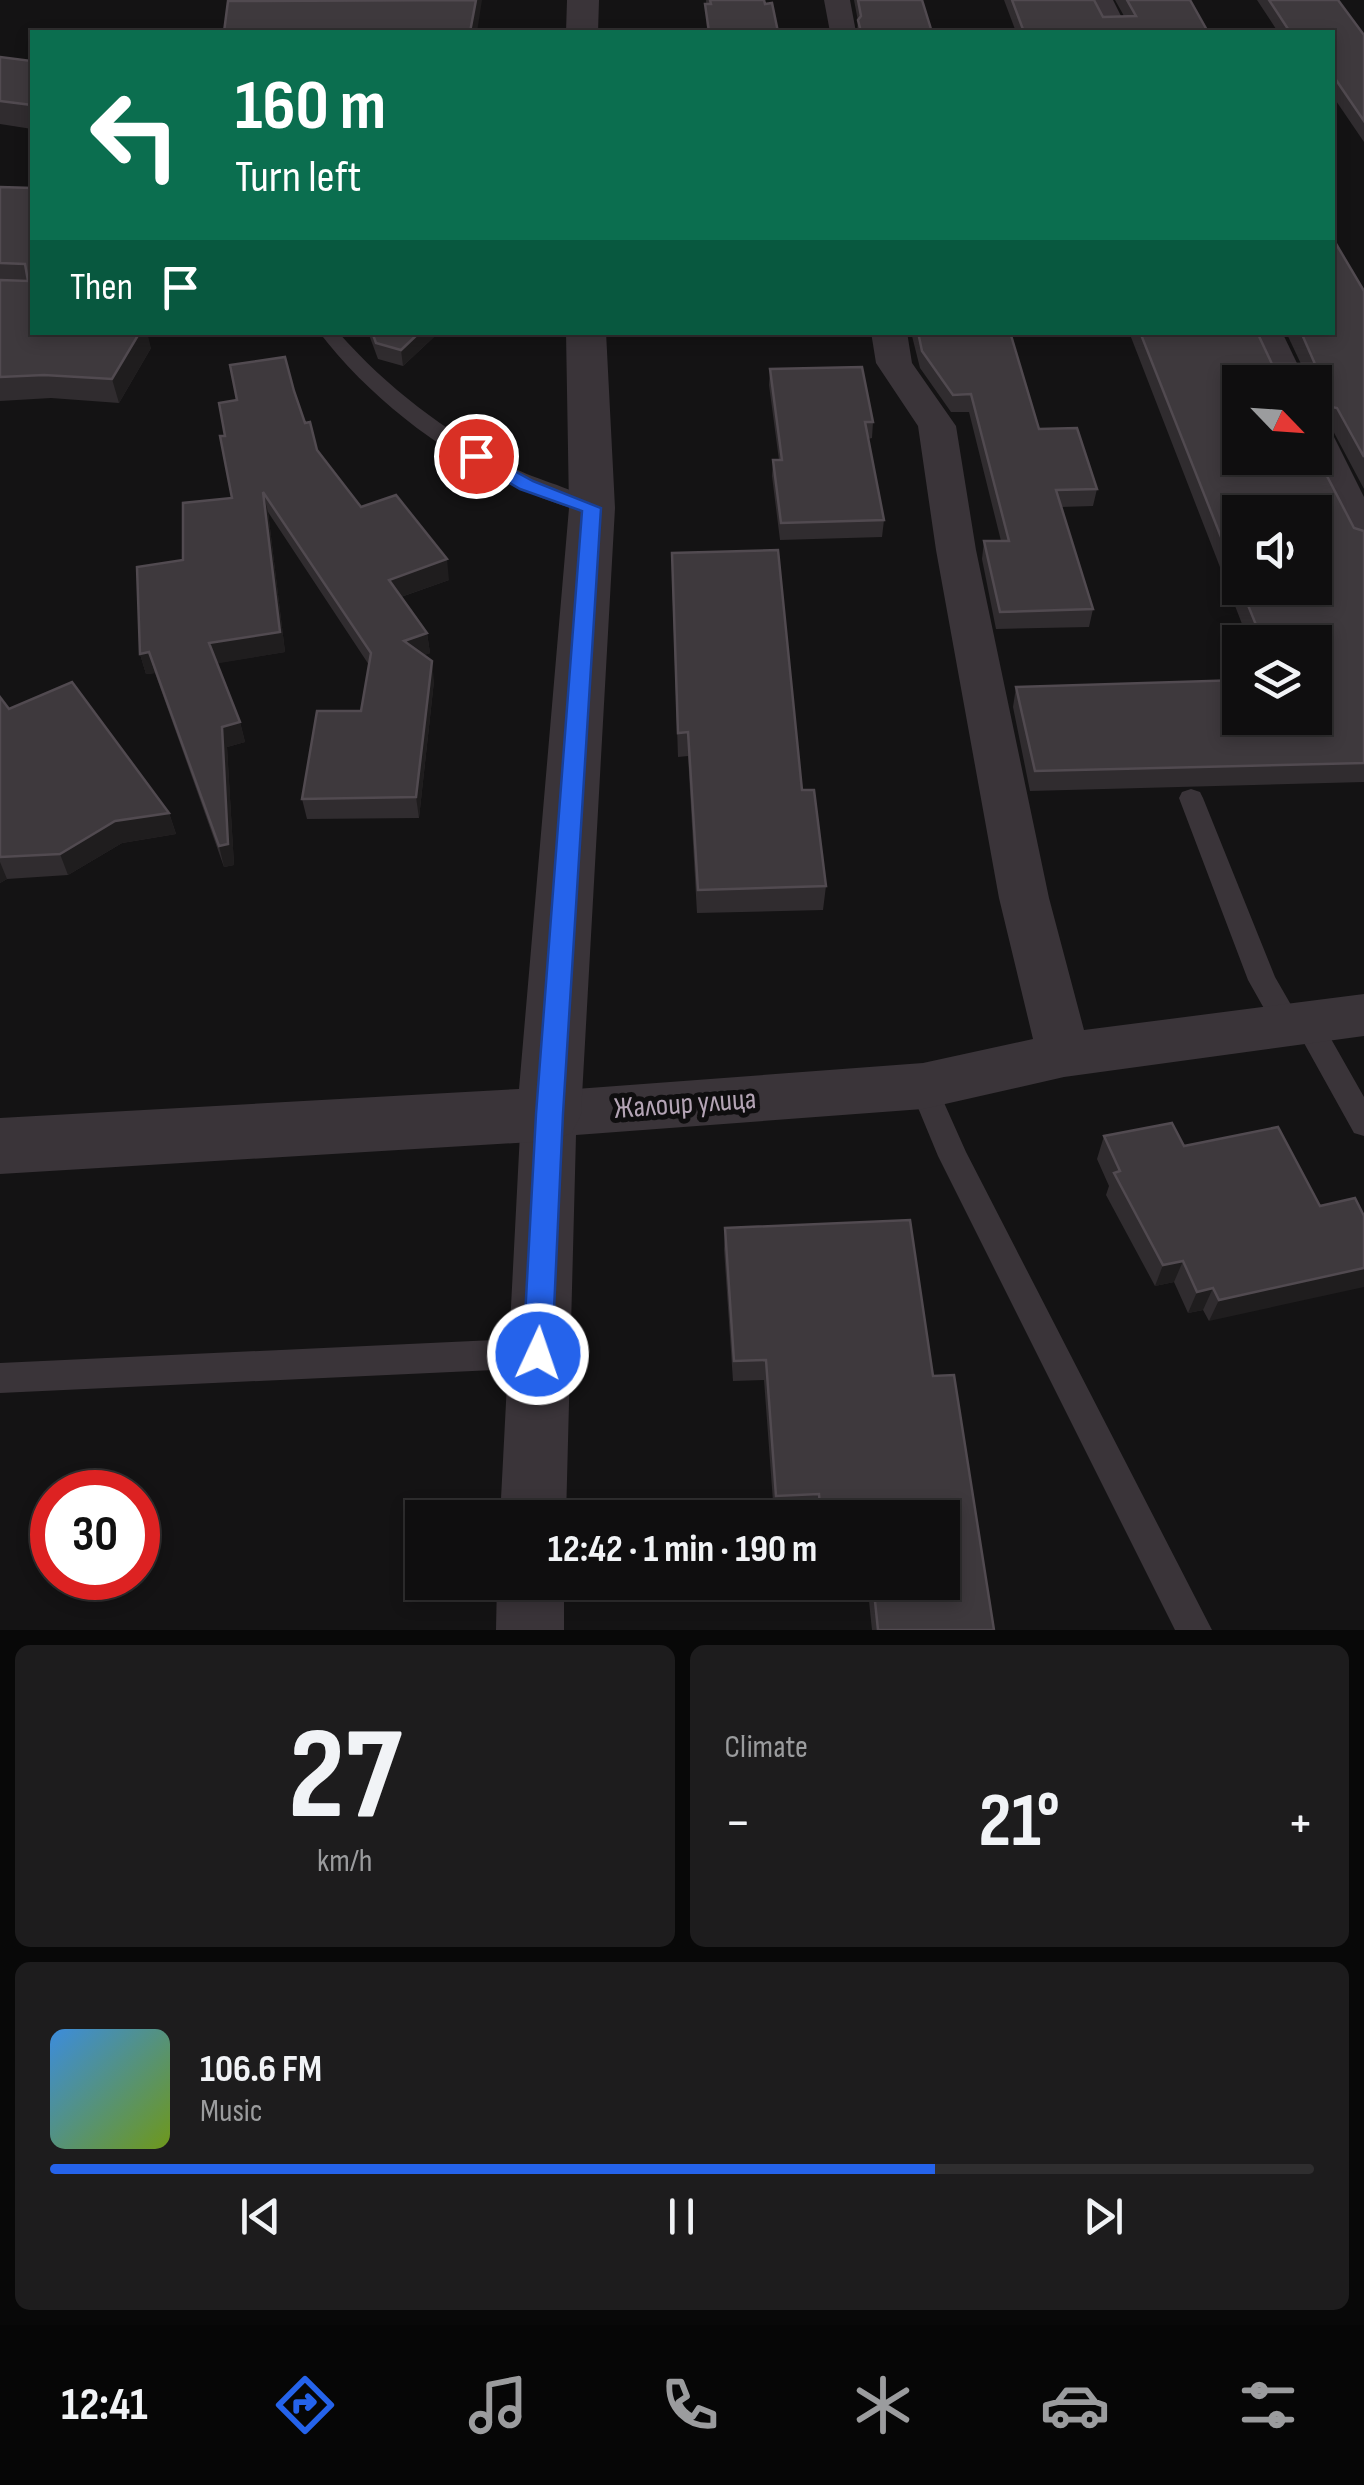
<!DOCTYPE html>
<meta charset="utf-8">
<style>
body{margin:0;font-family:"Sofia Sans Condensed",sans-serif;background:#1d1c1d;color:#f1f3f6;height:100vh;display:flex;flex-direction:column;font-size:38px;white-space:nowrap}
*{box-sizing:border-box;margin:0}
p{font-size:32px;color:#9b9c9e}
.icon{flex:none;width:55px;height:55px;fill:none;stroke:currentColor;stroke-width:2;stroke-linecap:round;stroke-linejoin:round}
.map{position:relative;height:1630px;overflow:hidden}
.details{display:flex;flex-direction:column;gap:15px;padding:15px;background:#080808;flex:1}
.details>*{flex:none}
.banner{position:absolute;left:30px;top:30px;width:1305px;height:305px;border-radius:0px;box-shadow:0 5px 15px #0003,0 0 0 2px #2f2e2f;background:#0b6e4f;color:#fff;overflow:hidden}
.needle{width:65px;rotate:115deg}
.controls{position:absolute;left:1222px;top:365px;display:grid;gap:20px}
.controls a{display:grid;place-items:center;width:110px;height:110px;border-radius:0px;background:#0f0e0f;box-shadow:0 5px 15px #0003,0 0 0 2px #2f2e2f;font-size:50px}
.speed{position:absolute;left:30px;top:1470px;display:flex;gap:20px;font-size:50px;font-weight:700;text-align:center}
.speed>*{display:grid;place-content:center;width:130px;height:130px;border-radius:50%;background:#0f0e0f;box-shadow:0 5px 15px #0003,0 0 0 2px #2f2e2f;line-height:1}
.speed .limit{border:15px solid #d22;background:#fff;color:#111}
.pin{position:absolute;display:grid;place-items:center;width:85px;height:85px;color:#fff;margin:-42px;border:5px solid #fff;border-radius:50%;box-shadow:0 2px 10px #0007}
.me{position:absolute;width:110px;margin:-55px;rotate:3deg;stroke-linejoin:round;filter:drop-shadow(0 0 8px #0008)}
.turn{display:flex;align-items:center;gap:35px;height:210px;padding:0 40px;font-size:45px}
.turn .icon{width:130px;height:130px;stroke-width:2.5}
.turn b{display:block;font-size:70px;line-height:85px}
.then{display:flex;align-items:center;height:95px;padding:0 40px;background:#0003;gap:20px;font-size:38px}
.big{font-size:75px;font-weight:700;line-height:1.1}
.details .widget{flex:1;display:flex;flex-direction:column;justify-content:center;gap:15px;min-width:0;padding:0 35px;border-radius:15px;background:#1d1c1d}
.details .dial{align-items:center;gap:0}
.dial b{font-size:130px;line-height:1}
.song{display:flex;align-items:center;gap:30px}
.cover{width:120px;height:120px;border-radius:15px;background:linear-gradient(135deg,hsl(210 70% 55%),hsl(80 70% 35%))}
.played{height:10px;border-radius:5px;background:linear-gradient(90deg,#2563eb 70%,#2f2e2f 70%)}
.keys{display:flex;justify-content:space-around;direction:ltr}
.heat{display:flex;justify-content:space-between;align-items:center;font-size:55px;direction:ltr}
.details .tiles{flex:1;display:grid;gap:15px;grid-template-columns:1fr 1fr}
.widget:last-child{grid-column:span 2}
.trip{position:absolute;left:405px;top:1500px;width:555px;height:100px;border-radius:0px;background:#0f0e0f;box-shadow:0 5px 15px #0003,0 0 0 2px #2f2e2f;font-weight:700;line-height:100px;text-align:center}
.tab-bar{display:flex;height:160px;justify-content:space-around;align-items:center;background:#060606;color:#9b9c9e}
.tab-bar .icon{width:70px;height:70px}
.tab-bar .current{color:#2563eb}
.tab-bar b{font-size:45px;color:#f1f3f6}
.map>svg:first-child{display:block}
</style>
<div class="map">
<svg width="1364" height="1630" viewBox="0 0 1364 1630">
<rect width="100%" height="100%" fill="#141314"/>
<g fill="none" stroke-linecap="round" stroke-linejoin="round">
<g fill="#3a3439" fill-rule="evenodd">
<path d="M319,332H338C390,391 449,434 518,470C540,481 587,492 602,508L592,514C489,488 384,417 319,332Z"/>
<path d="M1191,789L1200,792L1203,798L1275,977L1298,1017L1308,1013L1318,1016L1364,1097V1136L1354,1133L1299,1034L1289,1038L1279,1035L1248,980L1179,798L1182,792Z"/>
<path d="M923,1074L933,1078L966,1152L1212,1630H1175L938,1156L909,1086L913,1078Z"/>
<path d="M538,1338L549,1342L554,1353L549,1364L538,1368L0,1393V1363Z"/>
</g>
<g fill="#3a3439" fill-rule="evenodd">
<path d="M824,0H850L856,32H830Z"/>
<path d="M1087,0H1113L1129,32H1103Z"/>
<path d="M871,332H907L912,363L956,426L976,550L1049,898L1084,1030L1364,994V1036L1064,1077L923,1109L576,1135L566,1518H500L521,1114L530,1097L549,1091L923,1063L1033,1039L999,898L936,550L918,426L876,363Z"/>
<path d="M1247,332H1282L1306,382H1270Z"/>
<path d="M1315,426L1328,429L1334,437L1364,497V550L1350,546L1344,537L1306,458H1315Z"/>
<path d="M497,1582H564V1630H496Z"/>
</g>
<g fill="#3a3439" fill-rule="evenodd">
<path d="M567,0H599L598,32H566Z"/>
<path d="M566,332H606L615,508L581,1114L572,1133L549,1141L0,1174V1118L519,1089L569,508Z"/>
</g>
</g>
<g fill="#302c2f" fill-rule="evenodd">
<path d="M706,0H764L778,32H707Z"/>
<path d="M854,0H922L931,32H857L858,21Z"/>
<path d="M1004,0H1094L1103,17L1124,16L1115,0H1190L1208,32H1016Z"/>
<path d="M1257,0H1338L1364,35V142L1332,95V32H1278Z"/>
<path d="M0,57L32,61V129L0,124Z"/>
<path d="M0,187L151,348L119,403L51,398L0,401Z"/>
<path d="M1364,291V489L1331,427L1318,424L1315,442V382H1240L1354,528L1364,531V782L1030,791L1013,707L1016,687L1240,718L1315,642H1249L1129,332H1257L1272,364H1301L1286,332H1332ZM1240,512L1315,588H1240Z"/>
<path d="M368,332H436V335L403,366L378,359Z"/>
<path d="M911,332H1010L1039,429L1097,489L1093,506L1061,507L1093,609L1089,627L996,629L982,559L984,541H1001L969,412H951L920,368Z"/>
<path d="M770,369L873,422L872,438L868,439L884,520L882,537L780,540L772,476L773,460H779L769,385Z"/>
<path d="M294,391L305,423L317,450L361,507L449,580L401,597L427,633L430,653L424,655L434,681L419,818L307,819L302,799L361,711L369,665L268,512L285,652L217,663L240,722L245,742L227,747L234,865L224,867L155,673L146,674L140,654L183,560L232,498L225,436Z"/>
<path d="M672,577L802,790L826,886L823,910L697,913L688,756L678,757Z"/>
<path d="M0,697L9,709L169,813L176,834L122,843L68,875L7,879L0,883Z"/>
<path d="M1104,1136L1184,1146L1320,1206L1209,1321L1203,1310L1188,1313L1174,1282L1155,1286L1106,1195L1109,1186L1097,1159Z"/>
<path d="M725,1228L933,1376L994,1630H872L867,1582H942V1518H817L816,1513L774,1515L764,1380L733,1381L724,1249Z"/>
</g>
<g fill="#1f1d1e">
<path d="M476,0H482L477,32H470Z"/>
<path d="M140,332H147L151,348L119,403L112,379Z"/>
<path d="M420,332H436V335L403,366L401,350Z"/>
<path d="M263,492L268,512L285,652L214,664L209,643Z"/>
<path d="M447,559L449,580L392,600L389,580Z"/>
<path d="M427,633L430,653L408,662L404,641Z"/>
<path d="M149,652L155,673L146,674L140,654Z"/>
<path d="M432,661L434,681L419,818L416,797Z"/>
<path d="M240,722L245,742L227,747L234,865L224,867L219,846L222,727Z"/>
<path d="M169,813L176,834L122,843L68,875L60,854L115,821Z"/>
<path d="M0,862L7,879L0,883Z"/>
<path d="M1183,1261L1174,1282L1155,1286L1163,1265Z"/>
<path d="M1364,1268V1287L1209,1321L1219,1300Z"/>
<path d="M1213,1288L1203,1310L1188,1313L1197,1292Z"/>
</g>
<g fill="#3e393d" stroke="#514a50" stroke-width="2.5">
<path d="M476,0L470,32H224L228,1Z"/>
<path d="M710,0H764L765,4L772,3L778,32H709L705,4H711Z"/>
<path d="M858,0H922L931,29L918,30L919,32H861L858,20L861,16Z"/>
<path d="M1012,0H1094L1103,17L1136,16L1127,0H1190L1208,32H1024Z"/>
<path d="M1269,0H1338L1364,35V121L1332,74V32H1290Z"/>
<path d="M0,57L32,61V105L0,101Z"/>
<path d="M0,187L32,188V332H140L112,379L44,375L0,377V280L28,281L25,264L0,263Z"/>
<path d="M1332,237L1364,291V457L1337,408L1319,404L1317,435H1315V382H1240V458H1315V453L1354,528L1364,531V763L1035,771L1016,687L1240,680V718H1315V642H1263L1241,588H1315V512H1240V585L1140,332H1257L1272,364H1315L1301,332H1332Z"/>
<path d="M372,332H420L401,350L376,343Z"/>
<path d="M918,332H1010L1039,429L1077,428L1097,489L1056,490L1093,609L1000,612L984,541H1009L971,394L953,395L922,351Z"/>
<path d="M285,357L294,391L305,423L310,422L317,450L361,507L396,495L447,559L389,580L427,633L404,641L432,661L416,797L302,799L317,711H361L371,653L263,492L280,632L209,643L240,722L222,727L228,844L219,846L149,652L140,654L137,567L183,560V503L232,498L220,436H225L219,403L237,400L230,365Z"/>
<path d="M862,367L873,422H865L884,520L781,523L773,460H782L770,369Z"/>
<path d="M778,550L802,790H814L826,886L698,890L688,732L678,733L672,553Z"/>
<path d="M72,682L169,813L115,821L60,854L0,857V697L9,709Z"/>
<path d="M1172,1123L1184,1146L1278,1127L1320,1206L1355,1198L1364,1216V1268L1219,1300L1213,1288L1197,1292L1183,1261L1163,1265L1114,1173L1120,1171L1104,1136Z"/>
<path d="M910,1220L933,1376L954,1375L994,1630H878L873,1582H942V1518H821L819,1494L776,1496L766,1360L734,1361L725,1228Z"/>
</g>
<path fill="#2563eb" stroke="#184099" stroke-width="2.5" d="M476,450L533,481L601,508L563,1114L552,1354L548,1363L538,1367L527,1363L523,1354L536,1114L582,511L520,489L470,460V452Z"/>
<g text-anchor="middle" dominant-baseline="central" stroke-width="10" stroke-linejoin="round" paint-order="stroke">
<g font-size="30" fill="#b4a4b5" stroke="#0f0e0f">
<text transform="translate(685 1104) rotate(-4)">Жалоир улица</text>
</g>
</g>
</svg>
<div class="controls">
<a><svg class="needle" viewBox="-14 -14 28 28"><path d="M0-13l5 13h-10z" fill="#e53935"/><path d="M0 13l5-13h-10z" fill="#9b9c9e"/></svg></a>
<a><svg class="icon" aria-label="sound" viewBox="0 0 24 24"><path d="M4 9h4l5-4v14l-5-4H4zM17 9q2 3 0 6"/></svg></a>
<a><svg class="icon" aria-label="layers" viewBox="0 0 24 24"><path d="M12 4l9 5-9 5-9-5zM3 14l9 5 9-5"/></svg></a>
</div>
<div class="speed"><div class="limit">30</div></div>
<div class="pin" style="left:476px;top:456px;background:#d93025"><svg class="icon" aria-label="arrive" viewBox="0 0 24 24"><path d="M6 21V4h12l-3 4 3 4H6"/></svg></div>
<svg class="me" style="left:538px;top:1354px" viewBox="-20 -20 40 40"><circle r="17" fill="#2563eb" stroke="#fff" stroke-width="3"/><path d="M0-11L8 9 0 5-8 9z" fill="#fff"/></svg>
<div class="trip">12:42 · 1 min · 190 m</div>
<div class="banner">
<div class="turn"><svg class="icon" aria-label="left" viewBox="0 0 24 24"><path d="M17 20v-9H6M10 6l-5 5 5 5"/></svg><div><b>160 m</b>Turn left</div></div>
<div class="then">Then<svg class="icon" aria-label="arrive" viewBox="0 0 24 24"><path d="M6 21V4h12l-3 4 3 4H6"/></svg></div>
</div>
</div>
<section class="details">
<div class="tiles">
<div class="widget dial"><b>27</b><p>km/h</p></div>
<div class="widget"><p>Climate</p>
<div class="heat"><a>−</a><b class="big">21°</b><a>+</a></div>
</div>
<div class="widget">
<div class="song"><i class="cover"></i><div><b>106.6 FM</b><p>Music</p></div></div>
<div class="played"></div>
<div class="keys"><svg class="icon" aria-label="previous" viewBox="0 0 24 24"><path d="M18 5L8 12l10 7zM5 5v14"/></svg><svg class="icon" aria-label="pause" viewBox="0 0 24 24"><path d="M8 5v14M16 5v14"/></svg><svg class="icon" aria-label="next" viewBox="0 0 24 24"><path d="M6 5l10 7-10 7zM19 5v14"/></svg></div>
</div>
</div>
</section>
<nav class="tab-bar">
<b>12:41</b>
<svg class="icon current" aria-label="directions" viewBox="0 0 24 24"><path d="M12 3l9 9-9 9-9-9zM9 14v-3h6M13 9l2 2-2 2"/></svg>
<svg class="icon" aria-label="music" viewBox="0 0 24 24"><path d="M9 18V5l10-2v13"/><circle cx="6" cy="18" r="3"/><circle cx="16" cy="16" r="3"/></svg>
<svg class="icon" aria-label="phone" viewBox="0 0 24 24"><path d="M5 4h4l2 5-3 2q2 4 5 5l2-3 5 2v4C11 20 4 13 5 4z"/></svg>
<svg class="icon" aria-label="climate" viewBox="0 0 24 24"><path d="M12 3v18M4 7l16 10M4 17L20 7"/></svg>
<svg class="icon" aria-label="car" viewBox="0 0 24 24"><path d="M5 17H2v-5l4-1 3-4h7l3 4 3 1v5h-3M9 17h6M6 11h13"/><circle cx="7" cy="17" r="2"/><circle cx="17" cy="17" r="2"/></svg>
<svg class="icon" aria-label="filters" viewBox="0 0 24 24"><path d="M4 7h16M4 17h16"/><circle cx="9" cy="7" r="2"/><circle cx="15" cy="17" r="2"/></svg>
</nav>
